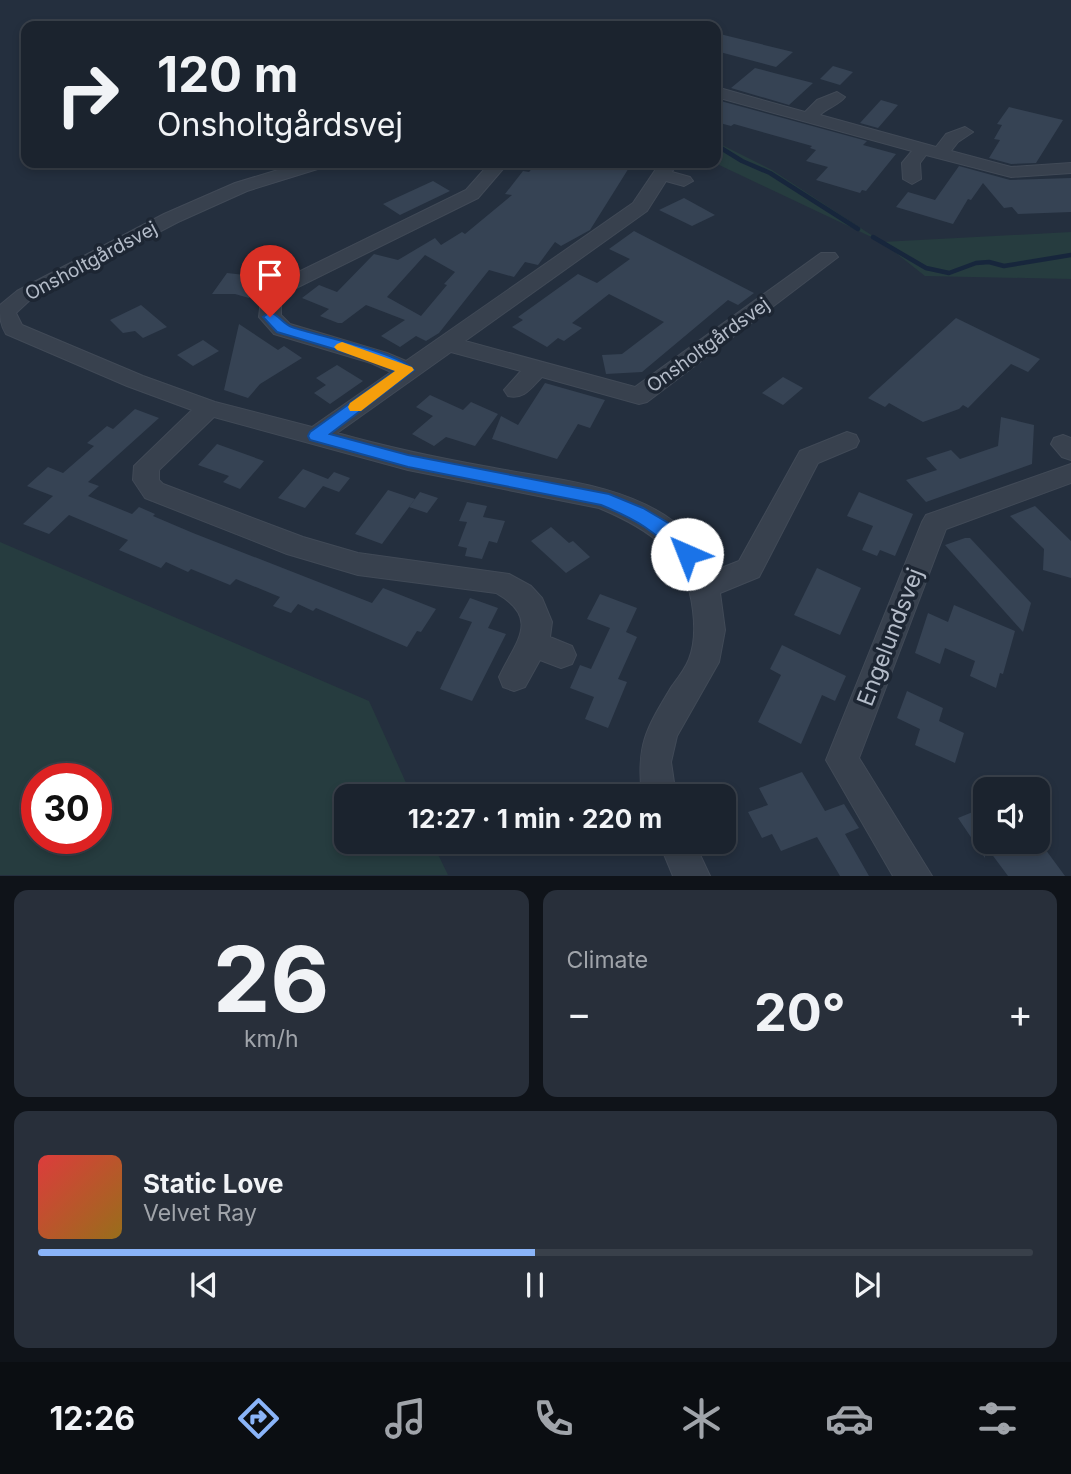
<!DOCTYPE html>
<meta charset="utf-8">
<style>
body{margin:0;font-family:Inter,sans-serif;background:#282f3a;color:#f1f3f6;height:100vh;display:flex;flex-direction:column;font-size:26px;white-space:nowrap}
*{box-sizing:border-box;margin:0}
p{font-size:23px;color:#a0a4aa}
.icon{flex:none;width:38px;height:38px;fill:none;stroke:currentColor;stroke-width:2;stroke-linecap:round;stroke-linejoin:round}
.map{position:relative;height:876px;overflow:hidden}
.sheet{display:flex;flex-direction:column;gap:14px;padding:14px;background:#0f1319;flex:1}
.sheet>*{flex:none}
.banner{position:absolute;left:21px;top:21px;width:700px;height:147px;border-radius:14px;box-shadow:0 4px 10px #0003,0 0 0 2px #39404a;background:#1b232e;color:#f1f3f6;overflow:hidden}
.fabs{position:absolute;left:973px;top:777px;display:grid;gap:14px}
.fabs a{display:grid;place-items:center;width:77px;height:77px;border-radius:14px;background:#1b232e;box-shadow:0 4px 10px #0003,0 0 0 2px #39404a;font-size:35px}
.speed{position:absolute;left:21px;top:763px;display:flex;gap:14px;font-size:35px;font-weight:700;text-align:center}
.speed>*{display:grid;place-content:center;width:91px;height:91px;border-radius:50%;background:#1b232e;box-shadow:0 4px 10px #0003,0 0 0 2px #39404a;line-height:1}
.speed .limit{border:10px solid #d22;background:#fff;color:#111}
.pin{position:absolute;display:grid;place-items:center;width:60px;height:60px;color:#fff;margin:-72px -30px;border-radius:50% 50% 50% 0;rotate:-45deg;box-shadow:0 0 7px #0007}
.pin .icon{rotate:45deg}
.me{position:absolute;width:77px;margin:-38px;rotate:316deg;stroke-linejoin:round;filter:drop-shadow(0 0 5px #0008)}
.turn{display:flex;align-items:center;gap:24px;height:147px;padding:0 21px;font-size:32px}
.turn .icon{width:91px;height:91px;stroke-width:2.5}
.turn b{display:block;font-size:49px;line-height:60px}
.big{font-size:52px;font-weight:700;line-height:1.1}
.sheet .tile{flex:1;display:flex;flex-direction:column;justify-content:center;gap:10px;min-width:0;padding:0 24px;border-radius:14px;background:#282f3a}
.sheet .dial{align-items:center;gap:0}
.dial b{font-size:91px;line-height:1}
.song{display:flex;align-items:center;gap:21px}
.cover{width:84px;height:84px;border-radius:10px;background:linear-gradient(135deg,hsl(0 70% 55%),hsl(40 70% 35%))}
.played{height:7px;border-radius:4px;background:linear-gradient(90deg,#8ab4f8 50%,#39404a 50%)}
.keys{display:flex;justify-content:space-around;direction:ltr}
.heat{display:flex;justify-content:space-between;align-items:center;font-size:38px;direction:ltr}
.sheet .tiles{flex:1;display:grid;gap:14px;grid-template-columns:1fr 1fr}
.tile:last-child{grid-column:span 2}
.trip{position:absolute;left:334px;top:784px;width:402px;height:70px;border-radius:14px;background:#1b232e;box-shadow:0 4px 10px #0003,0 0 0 2px #39404a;font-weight:700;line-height:70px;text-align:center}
.tab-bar{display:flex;height:112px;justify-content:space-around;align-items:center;background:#0b0e12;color:#a0a4aa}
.tab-bar .icon{width:49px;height:49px}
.tab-bar .active{color:#8ab4f8}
.tab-bar b{font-size:32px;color:#f1f3f6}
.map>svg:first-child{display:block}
</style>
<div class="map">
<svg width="1071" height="876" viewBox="0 0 1071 876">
<rect width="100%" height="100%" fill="#242f3e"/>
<g fill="#263c3f" fill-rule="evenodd">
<path d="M716,142L772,170L882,242L1071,232V279L925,276L882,242L715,163Z"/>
<path d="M0,542L369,701L412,796H346V842H432L448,875H0ZM37,779H96V838H37Z"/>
</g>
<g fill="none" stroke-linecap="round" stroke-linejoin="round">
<g stroke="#17263c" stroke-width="4.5">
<path d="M716,145L742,161L770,173L858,229"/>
<path d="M873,237L926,268L949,273L976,263L989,262L1004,266L1071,255"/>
</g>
</g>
<g fill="#364354" fill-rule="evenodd">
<path d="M716,33L732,37L793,52L776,67L716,51Z"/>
<path d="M833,66L853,72L840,85L820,79Z"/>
<path d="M755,68L774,73L813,83L789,105L731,88Z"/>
<path d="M717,100L867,141L863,145L896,154L866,191L862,190L860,193L816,180L828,167L806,161L816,150L810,148L812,146L734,124L731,126L716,122Z"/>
<path d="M881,100L898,105L878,128L860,123Z"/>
<path d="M1009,107L1063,120L1036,163L1011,164L989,158L1000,140L994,139L1002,125L997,124Z"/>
<path d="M537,163H632L590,230L561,246L555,242L538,265L525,262L514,277L489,270L439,333L426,341L416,336L400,347L381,336L405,320L366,305L342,323H338L320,316L329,309L302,298L319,285L337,292L374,254L398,260L435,238L441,245L462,232L465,234L512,195L505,194L523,171L529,172ZM425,255L455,272L444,284L447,285L421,316L387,297Z"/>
<path d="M959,166L1010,180L1071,178V212L1018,214L1012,207L1004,208L983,183L971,200L968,199L953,224L896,207L908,192L935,200Z"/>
<path d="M433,181L450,191L400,215L383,204Z"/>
<path d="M684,198L715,215L692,226L659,210Z"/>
<path d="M634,231L754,293L738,305L728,300L642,372L606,374L602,355L622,354L664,322L609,294L572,323L582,328L564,341L558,338L547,347L512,327L523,320L518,317L578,274L597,283L630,259L609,249Z"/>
<path d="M227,273L262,277L249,298L235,294H212Z"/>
<path d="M141,305L167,327L143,338L135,331L123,333L110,320Z"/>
<path d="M956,318L1040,359L1028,372L1011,364L968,408L963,405L959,409L923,422L889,403L885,407L868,398Z"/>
<path d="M239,324L278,350L284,346L302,358L260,384L248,398L224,390Z"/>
<path d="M203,340L219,351L193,366L177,355Z"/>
<path d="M337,365L363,381L330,404L314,393L326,385L316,378Z"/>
<path d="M783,377L803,388L783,405L762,393Z"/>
<path d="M545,383L605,400L590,428L578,424L557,459L492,439L501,416L518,425Z"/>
<path d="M430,395L463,410L471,402L498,414L475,446L446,437L434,446L412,434L433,416L416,407Z"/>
<path d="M135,409L159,418L88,482L99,486L88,496L132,514L139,507L155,514L153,516L193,533L372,603L383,588L436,609L421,632L417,631L407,647L316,608L313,611L298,604L291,613L273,606L280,597L236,579L230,585L191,569L188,572L166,562L161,568L119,550L128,540L69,515L49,534L23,524L53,496L27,486L48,467L63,473L94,446L87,443L107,426L113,429Z"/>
<path d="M1001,417L1034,425L1032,464L926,502L906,480L937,470L926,458L951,450L960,459L998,446Z"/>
<path d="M217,444L264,461L240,489L223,482L229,476L198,465Z"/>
<path d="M303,469L328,479L334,472L350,478L339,492L323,486L305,508L278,498Z"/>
<path d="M388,490L415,499L382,544L355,534Z"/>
<path d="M420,492L438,498L427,513L409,507Z"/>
<path d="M859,492L913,514L895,556L880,550L877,556L862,550L873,526L847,516Z"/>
<path d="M467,502L487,506L483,517L505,521L497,543L489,541L482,559L465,556L467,548L458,546L467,522L459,521Z"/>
<path d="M1035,506L1071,541V578L1043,570L1044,549L1010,516Z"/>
<path d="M551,527L569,543L573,541L590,557L566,573L531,541Z"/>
<path d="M965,538H970L1031,603L1023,632L945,545Z"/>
<path d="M817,568L861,588L840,635L794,615Z"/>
<path d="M600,594L637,608L626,632L637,637L618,679L627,682L608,728L585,719L594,697L570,688L580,665L591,669L610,628L587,619Z"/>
<path d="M470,598L498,608L488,628L506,634L472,701L440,689L472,622L459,618Z"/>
<path d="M954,605L1015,631L1003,674L1000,673L996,688L970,676L975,661L945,648L940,664L915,653L928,613L948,622Z"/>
<path d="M782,645L846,676L835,701L822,695L801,744L758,722L781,675L770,669Z"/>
<path d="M907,691L943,708L939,721L964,733L955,763L915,745L920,729L897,718Z"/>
<path d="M802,772L825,811L844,804L859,828L845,834L869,876H840L817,837L781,851L772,834L762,838L748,812L768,805L759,788Z"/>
<path d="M985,807V842H1040L1065,876H1008L985,845V858L958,818Z"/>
</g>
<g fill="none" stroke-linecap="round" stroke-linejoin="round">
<defs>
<g id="street">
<path d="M716,87L805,112L817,100L837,92L845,97C839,105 827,108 820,115L936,147L946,134L965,127L973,132L958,142L951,151L1011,167L1071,163V173L1011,177L926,155L920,163L921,179L912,184L903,179L902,163L912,151L716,97Z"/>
<path d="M301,163H327L324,167L247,191L178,222L31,299L16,313L22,325L143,376L215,402L312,427L391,372L371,363L274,334L259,317L261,300L280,281L466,190L490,163H508L478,198L294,289L281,302V315L290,324L387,353L406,361L633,203L660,163H676L672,172L690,177L693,181L684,186L666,181L647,211L465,341L635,387L821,253H835L838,257L647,402L639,404L542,377C531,388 524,400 508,396L504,390L521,371L451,352L337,433C387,447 438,458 489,467C549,479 622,483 673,521C690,534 701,554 711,572L739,561L800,451L847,432L856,435L859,441L856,447L818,463L759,577L720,593L725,630L719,662L677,736L671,762L676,796H642C636,745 646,729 672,686C678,678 685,669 689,659C695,644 695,627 693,611C687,553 649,529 599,508L408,470L214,417L159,470V480L163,484L303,537L358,553L509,574L531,586L542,598L552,622L550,637L572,646L576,655L572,664L561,668L540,660L525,687L514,691L503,687L499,677C515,642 542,619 496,593L358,575L287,554L145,498L133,480L134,466L192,410L127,386L6,334C0,324 0,317 0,305L17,291L164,214L235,183Z"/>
<path d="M1063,435L1071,438V460L1062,457L1051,444L1054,438Z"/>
<path d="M1071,464V483L946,529L859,758L932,876H893L826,760L922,522L926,515Z"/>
<path d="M659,842H694L710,876H673Z"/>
</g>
</defs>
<use href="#street" stroke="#414a57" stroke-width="2"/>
<use href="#street" fill="#38414e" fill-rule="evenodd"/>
</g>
<path fill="#1a73e8" stroke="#114b97" stroke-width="2" d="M270,312C279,315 283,324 292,327C318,336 398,352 414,370L330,434L408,455L609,494L643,508L670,524L694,549L696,554L694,559H681C654,530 637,520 601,505L408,467L310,440L308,436L310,432L395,371L374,361L277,332L263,317Z"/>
<path fill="#f59e0b" d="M342,342L412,367L414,370L361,411H350L348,407L350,403L395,371L337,350L334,347L337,344Z"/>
<g text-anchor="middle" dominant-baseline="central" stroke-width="7" stroke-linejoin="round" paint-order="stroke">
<g font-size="19" fill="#b4bcc9" stroke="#1d2633">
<text transform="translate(91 261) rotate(-28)">Onsholtgårdsvej</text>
<text transform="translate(708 345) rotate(-36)">Onsholtgårdsvej</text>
</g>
<g font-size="23" fill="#b4bcc9" stroke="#1d2633">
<text transform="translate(890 637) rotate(-69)">Engelundsvej</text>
</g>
</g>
</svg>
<div class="fabs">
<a><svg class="icon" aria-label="sound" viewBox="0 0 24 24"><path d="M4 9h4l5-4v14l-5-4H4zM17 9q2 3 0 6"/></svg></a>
</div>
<div class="speed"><div class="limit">30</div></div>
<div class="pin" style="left:270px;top:317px;background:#d93025"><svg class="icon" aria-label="arrive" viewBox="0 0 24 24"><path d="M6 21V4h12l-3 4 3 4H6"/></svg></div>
<svg class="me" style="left:687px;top:554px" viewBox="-20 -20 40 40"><circle r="19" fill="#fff"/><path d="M0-13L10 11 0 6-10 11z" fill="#1a73e8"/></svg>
<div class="trip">12:27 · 1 min · 220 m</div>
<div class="banner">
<div class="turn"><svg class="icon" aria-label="right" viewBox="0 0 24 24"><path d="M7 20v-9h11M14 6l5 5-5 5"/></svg><div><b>120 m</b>Onsholtgårdsvej</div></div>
</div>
</div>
<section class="sheet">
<div class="tiles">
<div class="tile dial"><b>26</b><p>km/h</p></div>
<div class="tile"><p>Climate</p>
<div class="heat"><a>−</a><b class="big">20°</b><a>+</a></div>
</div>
<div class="tile">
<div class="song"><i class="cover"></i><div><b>Static Love</b><p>Velvet Ray</p></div></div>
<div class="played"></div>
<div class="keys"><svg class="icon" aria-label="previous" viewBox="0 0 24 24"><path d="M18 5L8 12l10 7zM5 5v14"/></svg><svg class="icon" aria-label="pause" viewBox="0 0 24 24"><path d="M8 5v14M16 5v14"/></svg><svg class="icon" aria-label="next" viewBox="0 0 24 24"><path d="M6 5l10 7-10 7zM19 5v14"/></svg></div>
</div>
</div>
</section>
<nav class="tab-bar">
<b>12:26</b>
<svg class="icon active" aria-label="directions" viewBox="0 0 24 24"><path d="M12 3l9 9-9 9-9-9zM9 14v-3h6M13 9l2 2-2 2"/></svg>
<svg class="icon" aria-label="music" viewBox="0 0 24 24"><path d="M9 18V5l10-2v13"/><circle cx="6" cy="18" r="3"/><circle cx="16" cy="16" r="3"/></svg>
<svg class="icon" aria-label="phone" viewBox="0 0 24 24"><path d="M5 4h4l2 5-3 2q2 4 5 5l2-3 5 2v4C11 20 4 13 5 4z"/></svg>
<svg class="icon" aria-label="climate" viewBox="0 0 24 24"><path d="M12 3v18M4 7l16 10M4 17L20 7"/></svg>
<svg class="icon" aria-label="car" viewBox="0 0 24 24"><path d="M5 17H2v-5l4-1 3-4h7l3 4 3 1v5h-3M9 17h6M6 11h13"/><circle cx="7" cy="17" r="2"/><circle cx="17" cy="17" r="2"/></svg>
<svg class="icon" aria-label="filters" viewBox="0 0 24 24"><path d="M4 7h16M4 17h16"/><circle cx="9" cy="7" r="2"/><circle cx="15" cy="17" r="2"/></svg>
</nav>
